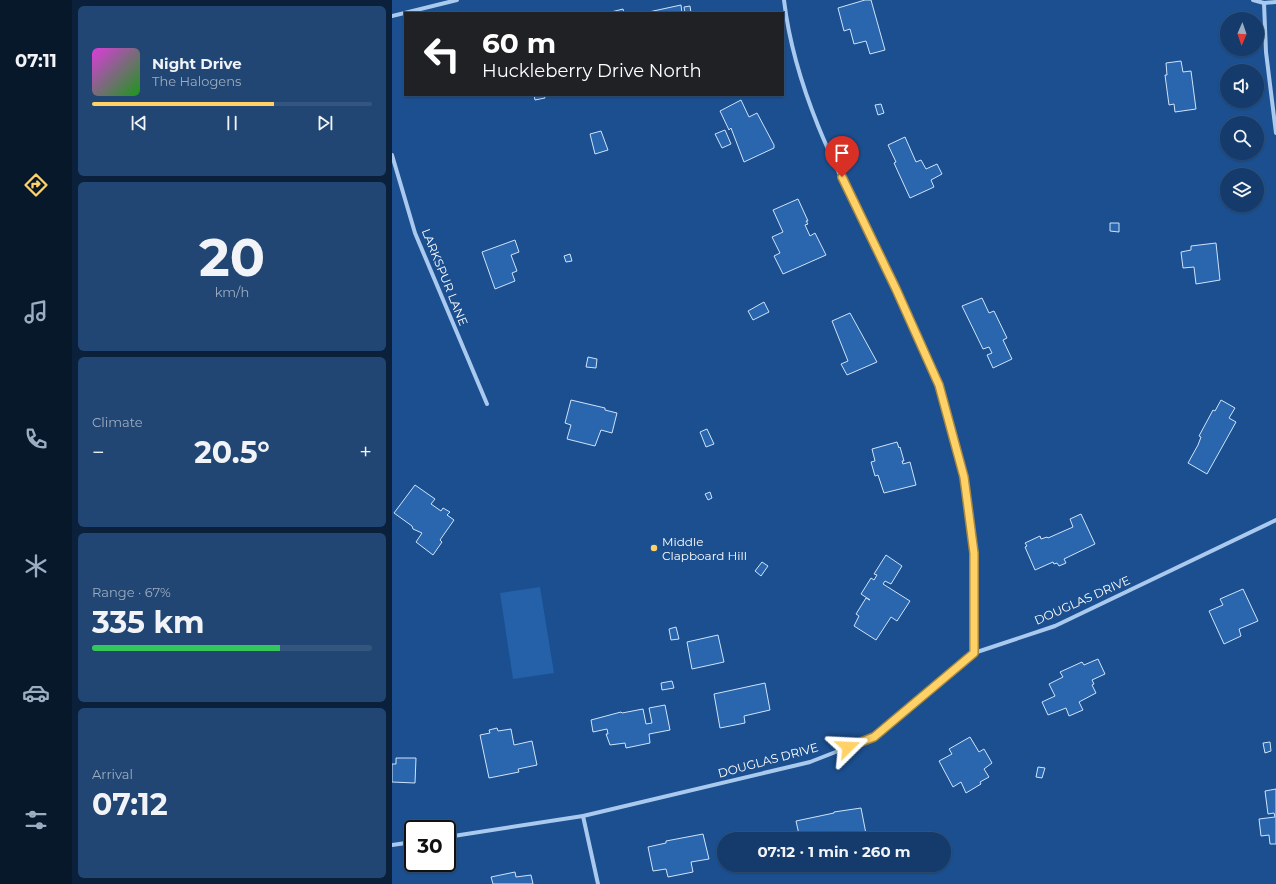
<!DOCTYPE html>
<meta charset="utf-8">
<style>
body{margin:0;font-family:Montserrat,sans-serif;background:#214673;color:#f1f3f6;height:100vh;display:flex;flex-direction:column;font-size:15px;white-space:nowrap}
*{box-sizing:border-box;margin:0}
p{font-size:13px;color:#9dadc1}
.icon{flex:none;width:22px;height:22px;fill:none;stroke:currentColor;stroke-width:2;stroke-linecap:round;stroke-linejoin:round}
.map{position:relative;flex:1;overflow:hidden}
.side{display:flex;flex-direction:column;gap:6px;padding:6px;background:#0b203b;width:320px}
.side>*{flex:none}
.banner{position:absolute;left:12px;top:12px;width:380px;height:84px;border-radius:0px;box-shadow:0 1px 3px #0004,0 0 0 1px #33557e;background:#202124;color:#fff;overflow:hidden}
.needle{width:26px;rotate:182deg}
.controls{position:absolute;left:828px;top:12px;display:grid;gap:8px}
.controls a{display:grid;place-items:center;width:44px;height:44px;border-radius:50%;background:#143b6b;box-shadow:0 1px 3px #0004,0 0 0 1px #33557e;font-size:20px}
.speed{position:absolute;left:12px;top:820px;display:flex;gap:8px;font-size:20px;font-weight:700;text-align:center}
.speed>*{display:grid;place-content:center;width:52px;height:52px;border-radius:50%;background:#143b6b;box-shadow:0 1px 3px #0004,0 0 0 1px #33557e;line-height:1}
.speed .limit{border:2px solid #111;border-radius:6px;background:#fff;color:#111}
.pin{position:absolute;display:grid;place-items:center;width:34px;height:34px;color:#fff;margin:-41px -17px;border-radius:50% 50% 50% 0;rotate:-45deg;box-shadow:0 0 4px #0007}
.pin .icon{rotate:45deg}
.me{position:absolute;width:44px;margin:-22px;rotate:69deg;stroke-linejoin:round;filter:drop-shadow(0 0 3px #0008)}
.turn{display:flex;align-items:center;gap:14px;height:84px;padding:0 12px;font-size:18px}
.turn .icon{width:52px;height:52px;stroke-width:2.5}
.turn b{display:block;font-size:28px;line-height:34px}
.big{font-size:30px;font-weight:700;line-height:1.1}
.side .card{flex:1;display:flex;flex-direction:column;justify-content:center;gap:6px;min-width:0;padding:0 14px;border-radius:6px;background:#214673}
.side .dial{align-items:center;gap:0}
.dial b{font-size:52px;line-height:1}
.song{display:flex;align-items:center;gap:12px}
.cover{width:48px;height:48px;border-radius:6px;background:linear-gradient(135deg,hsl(300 70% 55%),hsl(120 70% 35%))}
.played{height:4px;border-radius:2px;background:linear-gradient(90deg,#ffd166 65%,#33557e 65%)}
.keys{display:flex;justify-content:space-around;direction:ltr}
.heat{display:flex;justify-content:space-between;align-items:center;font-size:22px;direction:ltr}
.charge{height:6px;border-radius:3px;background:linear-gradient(90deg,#34c759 67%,#33557e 0)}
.trip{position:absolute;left:325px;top:832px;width:234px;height:40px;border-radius:20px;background:#143b6b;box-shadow:0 1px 3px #0004,0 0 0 1px #33557e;font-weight:700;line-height:40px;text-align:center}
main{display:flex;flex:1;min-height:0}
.dock{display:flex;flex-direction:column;width:72px;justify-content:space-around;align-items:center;background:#08182b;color:#9dadc1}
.dock .icon{width:28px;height:28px}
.dock .selected{color:#ffd166}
.dock b{font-size:18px;color:#f1f3f6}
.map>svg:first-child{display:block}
</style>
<main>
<nav class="dock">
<b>07:11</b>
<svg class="icon selected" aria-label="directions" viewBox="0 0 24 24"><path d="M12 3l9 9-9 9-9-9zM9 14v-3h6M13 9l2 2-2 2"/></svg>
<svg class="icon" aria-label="music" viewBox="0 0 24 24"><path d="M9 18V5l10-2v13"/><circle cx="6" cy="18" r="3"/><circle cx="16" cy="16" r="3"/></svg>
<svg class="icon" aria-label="phone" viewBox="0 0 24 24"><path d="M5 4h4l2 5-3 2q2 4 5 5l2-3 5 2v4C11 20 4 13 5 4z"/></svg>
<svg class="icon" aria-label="climate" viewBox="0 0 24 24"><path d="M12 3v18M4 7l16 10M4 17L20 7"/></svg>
<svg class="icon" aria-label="car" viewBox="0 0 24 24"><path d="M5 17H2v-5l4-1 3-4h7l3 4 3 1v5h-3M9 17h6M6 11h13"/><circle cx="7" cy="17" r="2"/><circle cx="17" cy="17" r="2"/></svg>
<svg class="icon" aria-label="filters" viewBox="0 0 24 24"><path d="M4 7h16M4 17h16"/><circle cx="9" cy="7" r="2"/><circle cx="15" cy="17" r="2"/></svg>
</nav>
<section class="side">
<div class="card">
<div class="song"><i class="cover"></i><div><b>Night Drive</b><p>The Halogens</p></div></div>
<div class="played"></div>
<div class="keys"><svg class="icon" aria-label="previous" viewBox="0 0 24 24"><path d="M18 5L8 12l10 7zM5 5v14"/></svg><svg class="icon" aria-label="pause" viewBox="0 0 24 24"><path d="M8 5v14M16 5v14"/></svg><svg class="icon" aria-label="next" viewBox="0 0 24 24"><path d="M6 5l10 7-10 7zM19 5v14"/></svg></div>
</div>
<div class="card dial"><b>20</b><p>km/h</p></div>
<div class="card"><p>Climate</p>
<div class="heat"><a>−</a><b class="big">20.5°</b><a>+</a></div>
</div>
<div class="card"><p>Range · 67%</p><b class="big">335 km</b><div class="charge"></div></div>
<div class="card"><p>Arrival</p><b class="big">07:12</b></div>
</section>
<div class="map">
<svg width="884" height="884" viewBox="0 0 884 884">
<rect width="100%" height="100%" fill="#1b4f8f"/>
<path fill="#2461a8" d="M148,587L162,673L121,679L108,593Z"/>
<g fill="#2a66ad" stroke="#cfe3fa">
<path d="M473,0H479L493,50L478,54L474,41L462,44L458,29L452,31L446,8Z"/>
<path d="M289,5L290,13H252Z"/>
<path d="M298,6L299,13H293L292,7Z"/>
<path d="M231,9L232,13H215Z"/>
<path d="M789,61L791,72L799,71L804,109L783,112L782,104L777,105L773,75H775L774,63Z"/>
<path d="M142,95H152L153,98L143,100Z"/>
<path d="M349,100L357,117L365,113L382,145V148L352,162L339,128L337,130L328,111Z"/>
<path d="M489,104L492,113L486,115L483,105Z"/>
<path d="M333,130L339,144L330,148L323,134Z"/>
<path d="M209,131L216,150L203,154L198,134Z"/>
<path d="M513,137L524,162L529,160L534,169L545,164L550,174L539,180L542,187L518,198L502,163L504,162L496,145Z"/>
<path d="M406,199L416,221H414L416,224L413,225L418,236L423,233L434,255L391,274L382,256L388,253L380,237L391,232L381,210Z"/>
<path d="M718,223H727V232L718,231Z"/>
<path d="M123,240L127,252L119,255L125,271L120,273L123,281L103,289L90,252Z"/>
<path d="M824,243L828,280L804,284L802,267L791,268L789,252L799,250V246Z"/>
<path d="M178,254L180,261L174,262L172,256Z"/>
<path d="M590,298L597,313L602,311L615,338L611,340L620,359L601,368L595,355L600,353L597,347L591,349L570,306Z"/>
<path d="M372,302L377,312L361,320L356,311Z"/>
<path d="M458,313L485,362L455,375L449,364L456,361L440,321Z"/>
<path d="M196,357L205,359L204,368L194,367Z"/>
<path d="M179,400L213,408V410L225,413L220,433L209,430L203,446L175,439L179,425L173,423Z"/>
<path d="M829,400L843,408L837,418L844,422L815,474L796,463L806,445L809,437L807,436L821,410L823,411Z"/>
<path d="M315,429L322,444L314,447L308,432Z"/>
<path d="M505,442L507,448L508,447L512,461H510L511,464L518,462L524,485L492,493L486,475L483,476L479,462L483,461L480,449Z"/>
<path d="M23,485L43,499L39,504L49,511L51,508L58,512L55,515L62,520L48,540L50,542L41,555L24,542L30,533L21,529L20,526L2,513Z"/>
<path d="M318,492L320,498L316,500L313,494Z"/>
<path d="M689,514L703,544L672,559L674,563L667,566L665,563L662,564L661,562L643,570L633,547L635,546L633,543L648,536L649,539L655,537L656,538L681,527L678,519Z"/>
<path d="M494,555L510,566L499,584L493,581L491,584L518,601L505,621L499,617L484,640L462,626L467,616L464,614L474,598L478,600L469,594L479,578L482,580L485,575L482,574Z"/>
<path d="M370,562L376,566L369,576L363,571Z"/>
<path d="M851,589L866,621L847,629L849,636L832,644L817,611L831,605L828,599Z"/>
<path d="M284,627L287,639L279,640L277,629Z"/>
<path d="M326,635L332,662L300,669L295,642Z"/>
<path d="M706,659L713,674L700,680L702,684L700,685L704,693L687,702L691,710L677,716L674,708L656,715L650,702L663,696L657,684L671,677L668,672L690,662L692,665Z"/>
<path d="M280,681L282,688L270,690L269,683Z"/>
<path d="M373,683L378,710L352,716L353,723L328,728L322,694Z"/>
<path d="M273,705L278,730L257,734L258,743L234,748L233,743L218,745L214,734H216L215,729L201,732L199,720L229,712L230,713L251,709L254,724L260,723L257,708Z"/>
<path d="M105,728L106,731L119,729L122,745L140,741L145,765L126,769L127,772L97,778L88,735L98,733L97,730Z"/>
<path d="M578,737L587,752L592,749L600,763L592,769L597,777L588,782L589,784L574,793L569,782L561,787L547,761L560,754L557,749Z"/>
<path d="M878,742L879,751L873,753L871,743Z"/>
<path d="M4,758H24L23,783L0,782V764H4Z"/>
<path d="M646,767L653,768L650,778L644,777Z"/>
<path d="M884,789V844H878L877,835L869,836L867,819L883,817L882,813L876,814L873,791Z"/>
<path d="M469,808L475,839H408L404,821L442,813V812Z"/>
<path d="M311,834L317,859L299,862L301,872L276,877L274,869L261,871L256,847L274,843V841Z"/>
<path d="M123,872L124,877L139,875L141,884H101L99,877Z"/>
</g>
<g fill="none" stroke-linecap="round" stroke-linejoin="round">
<g stroke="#a9c9ee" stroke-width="4">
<path d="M392,0C408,137 499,256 547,384C552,399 555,415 559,431C570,470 580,512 582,553C585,586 582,620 582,653"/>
<path d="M861,0L872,3L884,2"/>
<path d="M872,3L874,52L884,133"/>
<path d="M0,16L65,0"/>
<path d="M0,155L23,233L95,404"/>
<path d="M191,816L206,884"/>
<path d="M55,837L191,816L418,762L482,737L582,653L663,626L884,520"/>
<path d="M0,845L21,842"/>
</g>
</g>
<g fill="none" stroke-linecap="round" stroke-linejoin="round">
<defs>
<path id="route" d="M450,177L504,289L547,385L572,477L582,553V653L482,737L456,747"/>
</defs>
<use href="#route" stroke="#a68842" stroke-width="10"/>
<use href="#route" stroke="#ffd166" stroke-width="7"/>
</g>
<circle fill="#ffd166" stroke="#1b4f8f" stroke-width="1.5" cx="262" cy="548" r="4"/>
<g text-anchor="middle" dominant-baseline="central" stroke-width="4" stroke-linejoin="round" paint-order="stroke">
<g font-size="12" fill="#fff" stroke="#1b4f8f">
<text transform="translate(53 277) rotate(68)">LARKSPUR LANE</text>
<text transform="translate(690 600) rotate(-24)">DOUGLAS DRIVE</text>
<text transform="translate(376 760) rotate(-15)">DOUGLAS DRIVE</text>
</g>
<g font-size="12" fill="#fff" stroke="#1b4f8f" text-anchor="start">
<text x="270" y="541">Middle<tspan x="270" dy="14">Clapboard Hill</tspan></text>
</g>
</g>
</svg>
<div class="controls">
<a><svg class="needle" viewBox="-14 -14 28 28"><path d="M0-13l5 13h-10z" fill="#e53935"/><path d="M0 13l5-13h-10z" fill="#9dadc1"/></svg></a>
<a><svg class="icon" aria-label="sound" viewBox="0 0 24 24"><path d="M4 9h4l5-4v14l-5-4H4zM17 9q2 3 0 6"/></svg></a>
<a><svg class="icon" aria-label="search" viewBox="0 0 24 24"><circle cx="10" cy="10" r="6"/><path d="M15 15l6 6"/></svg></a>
<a><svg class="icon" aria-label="layers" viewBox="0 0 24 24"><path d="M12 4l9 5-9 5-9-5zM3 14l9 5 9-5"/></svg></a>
</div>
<div class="speed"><div class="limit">30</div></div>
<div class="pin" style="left:450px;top:177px;background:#d93025"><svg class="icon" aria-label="arrive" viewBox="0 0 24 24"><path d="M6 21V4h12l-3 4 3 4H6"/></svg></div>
<svg class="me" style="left:456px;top:747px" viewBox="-20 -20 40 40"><path d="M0-17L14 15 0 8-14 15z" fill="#ffd166" stroke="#fff" stroke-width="4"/></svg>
<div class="trip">07:12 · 1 min · 260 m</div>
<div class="banner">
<div class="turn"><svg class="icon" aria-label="left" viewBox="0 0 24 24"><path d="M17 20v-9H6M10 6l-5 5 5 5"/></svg><div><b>60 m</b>Huckleberry Drive North</div></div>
</div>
</div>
</main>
